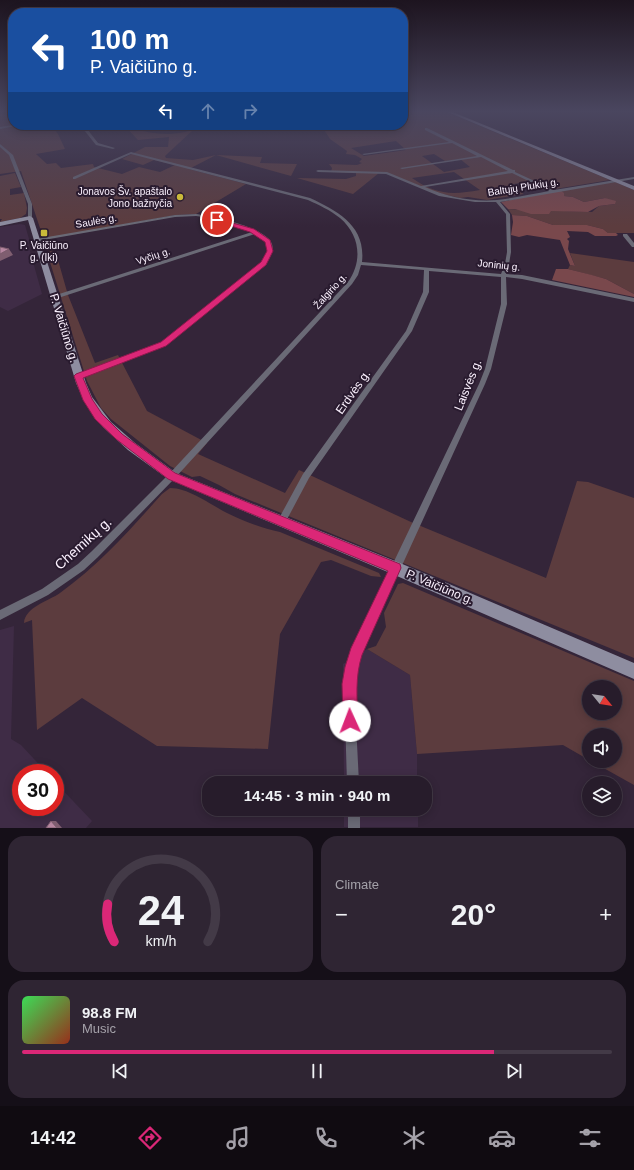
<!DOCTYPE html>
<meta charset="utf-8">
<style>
body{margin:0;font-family:Helvetica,sans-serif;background:#2f2533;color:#f1f3f6;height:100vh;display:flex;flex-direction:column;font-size:15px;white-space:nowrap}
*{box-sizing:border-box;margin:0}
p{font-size:13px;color:#a4a1a9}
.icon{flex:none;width:22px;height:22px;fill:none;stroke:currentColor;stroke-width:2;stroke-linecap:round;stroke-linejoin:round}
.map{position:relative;height:828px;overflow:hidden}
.sheet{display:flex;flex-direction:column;gap:8px;padding:8px;background:#150f18;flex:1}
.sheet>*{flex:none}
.hud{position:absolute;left:8px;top:8px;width:400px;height:122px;border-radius:16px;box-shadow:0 2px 10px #0003,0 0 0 1px #433a47;background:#1a4fa0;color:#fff;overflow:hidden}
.needle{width:26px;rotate:120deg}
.tools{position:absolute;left:582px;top:680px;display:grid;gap:8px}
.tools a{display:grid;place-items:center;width:40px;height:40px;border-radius:50%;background:#271c2b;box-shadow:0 2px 10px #0003,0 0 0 1px #433a47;font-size:20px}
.speed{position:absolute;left:12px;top:764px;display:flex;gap:8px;font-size:20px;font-weight:700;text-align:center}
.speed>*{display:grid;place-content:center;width:52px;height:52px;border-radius:50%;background:#271c2b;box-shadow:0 2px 10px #0003,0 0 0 1px #433a47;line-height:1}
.speed .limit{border:6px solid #d22;background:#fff;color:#111}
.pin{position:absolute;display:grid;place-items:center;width:34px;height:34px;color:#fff;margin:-17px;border:2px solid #fff;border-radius:50%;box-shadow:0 1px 4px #0007}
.me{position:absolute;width:44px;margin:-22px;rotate:358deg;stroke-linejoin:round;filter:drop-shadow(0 0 3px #0008)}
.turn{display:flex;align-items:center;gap:14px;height:84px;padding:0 16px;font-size:18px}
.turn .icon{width:52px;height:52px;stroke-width:2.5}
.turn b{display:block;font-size:28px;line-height:34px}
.lanes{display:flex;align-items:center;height:38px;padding:0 16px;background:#0003;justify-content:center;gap:20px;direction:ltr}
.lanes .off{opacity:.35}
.big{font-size:30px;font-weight:700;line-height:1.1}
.sheet .tile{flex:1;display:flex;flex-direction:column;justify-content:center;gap:6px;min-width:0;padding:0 14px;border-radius:16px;background:#2f2533}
.sheet .dial{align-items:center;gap:0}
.dial svg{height:104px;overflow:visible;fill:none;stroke:#433a47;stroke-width:7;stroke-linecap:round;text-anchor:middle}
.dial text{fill:#f1f3f6;stroke:none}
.song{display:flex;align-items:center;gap:12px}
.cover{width:48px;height:48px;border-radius:6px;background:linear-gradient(135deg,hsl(130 70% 55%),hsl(10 70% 35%))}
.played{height:4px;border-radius:2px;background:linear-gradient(90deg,#db2777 80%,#433a47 80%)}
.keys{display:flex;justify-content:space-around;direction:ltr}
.heat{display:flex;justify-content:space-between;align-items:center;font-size:22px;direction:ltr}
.sheet .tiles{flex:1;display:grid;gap:8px;grid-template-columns:1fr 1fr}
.tile:last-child{grid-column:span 2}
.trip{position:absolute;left:202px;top:776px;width:230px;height:40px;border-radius:16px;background:#271c2b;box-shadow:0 2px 10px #0003,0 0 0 1px #433a47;font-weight:700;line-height:40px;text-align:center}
.tabs{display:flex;height:64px;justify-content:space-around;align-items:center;background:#100b11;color:#a4a1a9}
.tabs .icon{width:28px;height:28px}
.tabs .current{color:#db2777}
.tabs b{font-size:18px;color:#f1f3f6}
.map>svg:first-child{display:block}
</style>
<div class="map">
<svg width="634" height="828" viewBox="0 0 634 828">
<rect width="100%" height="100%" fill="#342539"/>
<g fill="#3f2c46">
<path d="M20,224L25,225L29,239L28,244L42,294L8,311L0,307V227Z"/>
<path d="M14,626L11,739L21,745L47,773H21V807H55V782L92,821L86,828H0V630Z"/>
<path d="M367,649L410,675L417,754V783H344L343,664Z"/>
<rect x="344" y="809" width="74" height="18"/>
</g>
<g fill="#5c3c3e" fill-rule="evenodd">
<path d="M13,111V125H51L58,134L65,149L36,154L47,164L56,163L61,168L93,164L94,167L122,174L139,167L160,172L175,165L154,160L143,165L122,159L145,147H168L169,137L138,140L124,125H130L132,128C153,135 173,136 193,130L165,156L166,158L193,160L216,155L262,157L260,163L297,164L291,176L216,155L189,169L246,184L196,214L176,215L48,238L45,237L44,231L40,228L21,171L0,174V114H6Z"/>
<path d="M403,111H444L610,180L549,190L529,181L509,185L524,194L487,200L468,197L460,198L438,193L384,172L379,173L353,194L297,178L346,179L356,176V173L331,172L332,168L329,164L357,165L362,163L359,162L362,159L355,155L346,154L347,151L330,139L321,125H403ZM396,141L406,150L364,156L351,148ZM434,154L445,161L460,159L470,167L444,172L422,156ZM454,172L480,190C452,195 436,195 412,178Z"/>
<path d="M15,173L21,187L10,189V195L24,193L27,208L26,214L20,218L0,222L2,219H0V176Z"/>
<path d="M615,182L634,190V233H608L603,229L587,225H553L527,216L512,215L508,209L592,212L599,206L615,204L605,198L584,202L573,197L564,196L560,190Z"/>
<path d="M52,239L68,295L95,363L118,355L147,411L207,443L198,454L285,493L299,470L411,522L546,578L577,481L588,482L634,498V658L235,494L219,485L200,476L192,477L170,466L111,419L101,408L87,381L45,246L46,241Z"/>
<path d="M570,253L634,262V294L606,279L568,269L570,265L575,266Z"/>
<path d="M170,488C189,488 211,505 227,513C243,521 262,528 280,532L379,573L381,577L371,576L331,560L321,562L280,634L268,749L157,746L82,698L37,730L32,620L24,623C25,607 49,601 60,593C100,564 129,531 162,494Z"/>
<path d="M403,583L634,681V785L591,761H615V735H589V760L563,745L417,754L410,675L367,649L376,646L386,627L384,613L398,584ZM589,687H615V713H589Z"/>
</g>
<g fill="#79484c">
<path d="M560,190L564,193V196L573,197L584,202L605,198L616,201L615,204L599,206L588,212L551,211L549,214H531L515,209H508L501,202Z"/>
<path d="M512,215L527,216L553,225H587L603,229L608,233H616L618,235L616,236H595L588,232L567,231L570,237L567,239L569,241L568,249L575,266L570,265L560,240L527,235L519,237L511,235L513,222Z"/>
<path d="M556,269H568L592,275L606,279L634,294V297L552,280Z"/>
</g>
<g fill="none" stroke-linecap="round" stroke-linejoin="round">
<g fill="#6a6a76" fill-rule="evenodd">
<path d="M13,125H20L0,129V127Z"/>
<path d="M80,125H84L98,143L115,148L113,149L96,145Z"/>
<path d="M425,128H427L513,170H515V172L554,190L634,177V179L500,202L510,214L511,252L509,264L506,274L522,275L634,298V302L522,279L506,277L507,304L491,369L485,384L361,655L356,667L354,684L359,783H347L344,684L346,667L352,649L479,384L485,369L501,304V277L429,271V292L412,331L309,478L284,525L281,526L278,525L277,522L303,474L406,331L423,292L424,270L361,265L358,275L352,284L175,478L98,557L84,570L48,595L0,620V610L42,589L78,564L92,551L169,474L348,282C363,261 360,235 340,218C330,210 319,205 308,200L131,154L75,179H73V177L131,152L310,198C338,211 366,226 362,262L501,274L505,264L507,252L506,214L496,202H475L439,196L386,174L318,172L316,171L318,170L387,172L421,186L508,171L481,157L402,169L400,168L477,156L452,143L364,155L362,154L449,142L425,130ZM512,173L549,191C532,194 515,198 497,200C473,202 447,197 425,187Z"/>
<path d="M0,144L13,155L32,204V219L28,218V204L9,155L0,147Z"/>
<path d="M196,214C212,216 266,227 272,244C274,251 270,258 266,264L166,345L81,378H77L76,376L77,374L162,343L262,262L267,253V244L262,237L255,234L55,299L53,298V296L252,232L233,225L203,217L196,216L175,217L38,241H36V239L175,215Z"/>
<path d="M623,234H627L634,243V247H632L623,236Z"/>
<rect x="348" y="809" width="12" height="19"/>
</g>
<g fill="#8e8da0" fill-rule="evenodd">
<path d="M445,111H450L634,186V190Z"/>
<path d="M30,216L33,218L86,383L92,397L111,422L135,443L176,473L400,563L634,663V679L390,573L168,479L128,450L103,427L84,401L76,383L28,220L0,226V222Z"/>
</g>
</g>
<g fill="#7f5e70">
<path d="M9,249L13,255L0,261V254Z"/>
<path d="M51,821H56L62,828H57Z"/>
</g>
<g fill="#b686a0" stroke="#7f5e70">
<path d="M0,247L9,249L0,254Z"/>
<path d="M51,821L57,828H46Z"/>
</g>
<linearGradient id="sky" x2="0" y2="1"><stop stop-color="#1d141f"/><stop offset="0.49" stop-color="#4a465f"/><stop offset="1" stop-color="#4a465f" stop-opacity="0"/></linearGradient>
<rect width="634" height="227" fill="url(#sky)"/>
<path fill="#db2777" stroke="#8e194d" d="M215,218L254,229L270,240L273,251L266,265L166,346L83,378L92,399L102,414L122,434L175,473L400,564L401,568L362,655C355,677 357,698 358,721L356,726L350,728L345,726L343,721L342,684L345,667L351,648L388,571L168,479L116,439L95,419L83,400L74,376L76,374L161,342L261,262L267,251L265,242L250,232L215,221Z"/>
<g fill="#caba3a" stroke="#291b2f" stroke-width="1.5">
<circle cx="180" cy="197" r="4"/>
<rect x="40" y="229" width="8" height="8" rx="2"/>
</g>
<g text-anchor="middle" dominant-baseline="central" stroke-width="4" stroke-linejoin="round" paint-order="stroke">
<g font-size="10" fill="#fbf1fe" stroke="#291b2f">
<text transform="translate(523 187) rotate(-9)">Baltųjų Plukių g.</text>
<text transform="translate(96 221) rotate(-10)">Saulės g.</text>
<text transform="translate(153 256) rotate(-18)">Vyčių g.</text>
<text transform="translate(499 265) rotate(6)">Joninių g.</text>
<text transform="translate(330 291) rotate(-48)">Žalgirio g.</text>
</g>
<g font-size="10" fill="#fbf1fe" stroke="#291b2f" text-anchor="end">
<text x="172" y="191">Jonavos Šv. apaštalo<tspan x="172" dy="12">Jono bažnyčia</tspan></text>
<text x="44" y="245" text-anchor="middle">P. Vaičiūno<tspan x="44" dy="12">g. (Iki)</tspan></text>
</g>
<g font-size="12" fill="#fbf1fe" stroke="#291b2f">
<text transform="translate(64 328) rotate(73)">P. Vaičiūno g.</text>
<text transform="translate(468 385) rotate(-68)">Laisvės g.</text>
<text transform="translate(353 392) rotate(-55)">Erdvės g.</text>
<text transform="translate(440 587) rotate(23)">P. Vaičiūno g.</text>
</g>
<g font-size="14" fill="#fbf1fe" stroke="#291b2f">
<text transform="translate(83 543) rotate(-42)">Chemikų g.</text>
</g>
</g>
</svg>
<div class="tools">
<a><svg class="needle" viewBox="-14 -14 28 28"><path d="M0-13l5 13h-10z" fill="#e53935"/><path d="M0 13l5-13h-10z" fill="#a4a1a9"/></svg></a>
<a><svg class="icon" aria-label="sound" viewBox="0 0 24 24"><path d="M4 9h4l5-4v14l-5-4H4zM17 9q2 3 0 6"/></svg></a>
<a><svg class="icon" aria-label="layers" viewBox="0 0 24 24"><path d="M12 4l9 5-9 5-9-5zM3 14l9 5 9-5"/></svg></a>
</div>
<div class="speed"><div class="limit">30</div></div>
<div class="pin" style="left:217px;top:220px;background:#d93025"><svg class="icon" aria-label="arrive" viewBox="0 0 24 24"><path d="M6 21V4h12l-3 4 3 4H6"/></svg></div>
<svg class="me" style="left:350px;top:721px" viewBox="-20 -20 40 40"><circle r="19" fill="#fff"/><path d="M0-13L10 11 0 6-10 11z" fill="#db2777"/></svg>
<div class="trip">14:45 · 3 min · 940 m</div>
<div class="hud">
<div class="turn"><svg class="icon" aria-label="left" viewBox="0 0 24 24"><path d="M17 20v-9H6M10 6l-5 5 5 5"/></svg><div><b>100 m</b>P. Vaičiūno g.</div></div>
<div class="lanes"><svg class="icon" aria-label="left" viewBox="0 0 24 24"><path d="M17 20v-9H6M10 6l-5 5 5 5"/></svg><svg class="icon off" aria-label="ahead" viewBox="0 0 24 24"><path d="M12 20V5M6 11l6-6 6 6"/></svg><svg class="icon off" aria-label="right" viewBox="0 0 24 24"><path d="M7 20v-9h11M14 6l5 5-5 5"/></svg></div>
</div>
</div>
<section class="sheet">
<div class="tiles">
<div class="tile dial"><svg viewBox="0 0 100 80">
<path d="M14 69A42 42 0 1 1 86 69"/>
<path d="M14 69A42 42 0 0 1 9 40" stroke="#db2777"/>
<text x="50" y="56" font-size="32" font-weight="700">24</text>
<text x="50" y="72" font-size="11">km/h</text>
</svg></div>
<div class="tile"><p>Climate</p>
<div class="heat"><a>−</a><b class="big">20°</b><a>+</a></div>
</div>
<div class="tile">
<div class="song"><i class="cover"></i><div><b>98.8 FM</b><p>Music</p></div></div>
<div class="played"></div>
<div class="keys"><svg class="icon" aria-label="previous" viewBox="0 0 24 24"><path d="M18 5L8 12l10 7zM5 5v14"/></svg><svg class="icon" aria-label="pause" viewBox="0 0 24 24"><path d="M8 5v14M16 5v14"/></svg><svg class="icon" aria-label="next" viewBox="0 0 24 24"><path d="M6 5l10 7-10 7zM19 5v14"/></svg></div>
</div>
</div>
</section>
<nav class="tabs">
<b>14:42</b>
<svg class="icon current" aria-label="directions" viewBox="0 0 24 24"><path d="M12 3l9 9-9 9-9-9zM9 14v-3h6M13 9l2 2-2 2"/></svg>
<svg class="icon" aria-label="music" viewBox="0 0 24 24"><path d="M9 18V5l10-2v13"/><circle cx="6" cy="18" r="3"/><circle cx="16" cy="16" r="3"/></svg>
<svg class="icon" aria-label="phone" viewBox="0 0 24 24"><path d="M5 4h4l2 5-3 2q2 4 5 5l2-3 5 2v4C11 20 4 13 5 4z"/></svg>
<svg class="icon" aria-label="climate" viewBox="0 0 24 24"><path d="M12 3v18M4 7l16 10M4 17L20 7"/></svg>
<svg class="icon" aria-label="car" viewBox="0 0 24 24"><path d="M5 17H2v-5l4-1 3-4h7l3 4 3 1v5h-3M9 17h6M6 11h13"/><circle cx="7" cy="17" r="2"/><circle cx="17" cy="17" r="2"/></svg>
<svg class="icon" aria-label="filters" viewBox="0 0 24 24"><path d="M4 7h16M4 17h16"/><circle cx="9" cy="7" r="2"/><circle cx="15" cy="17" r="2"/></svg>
</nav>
